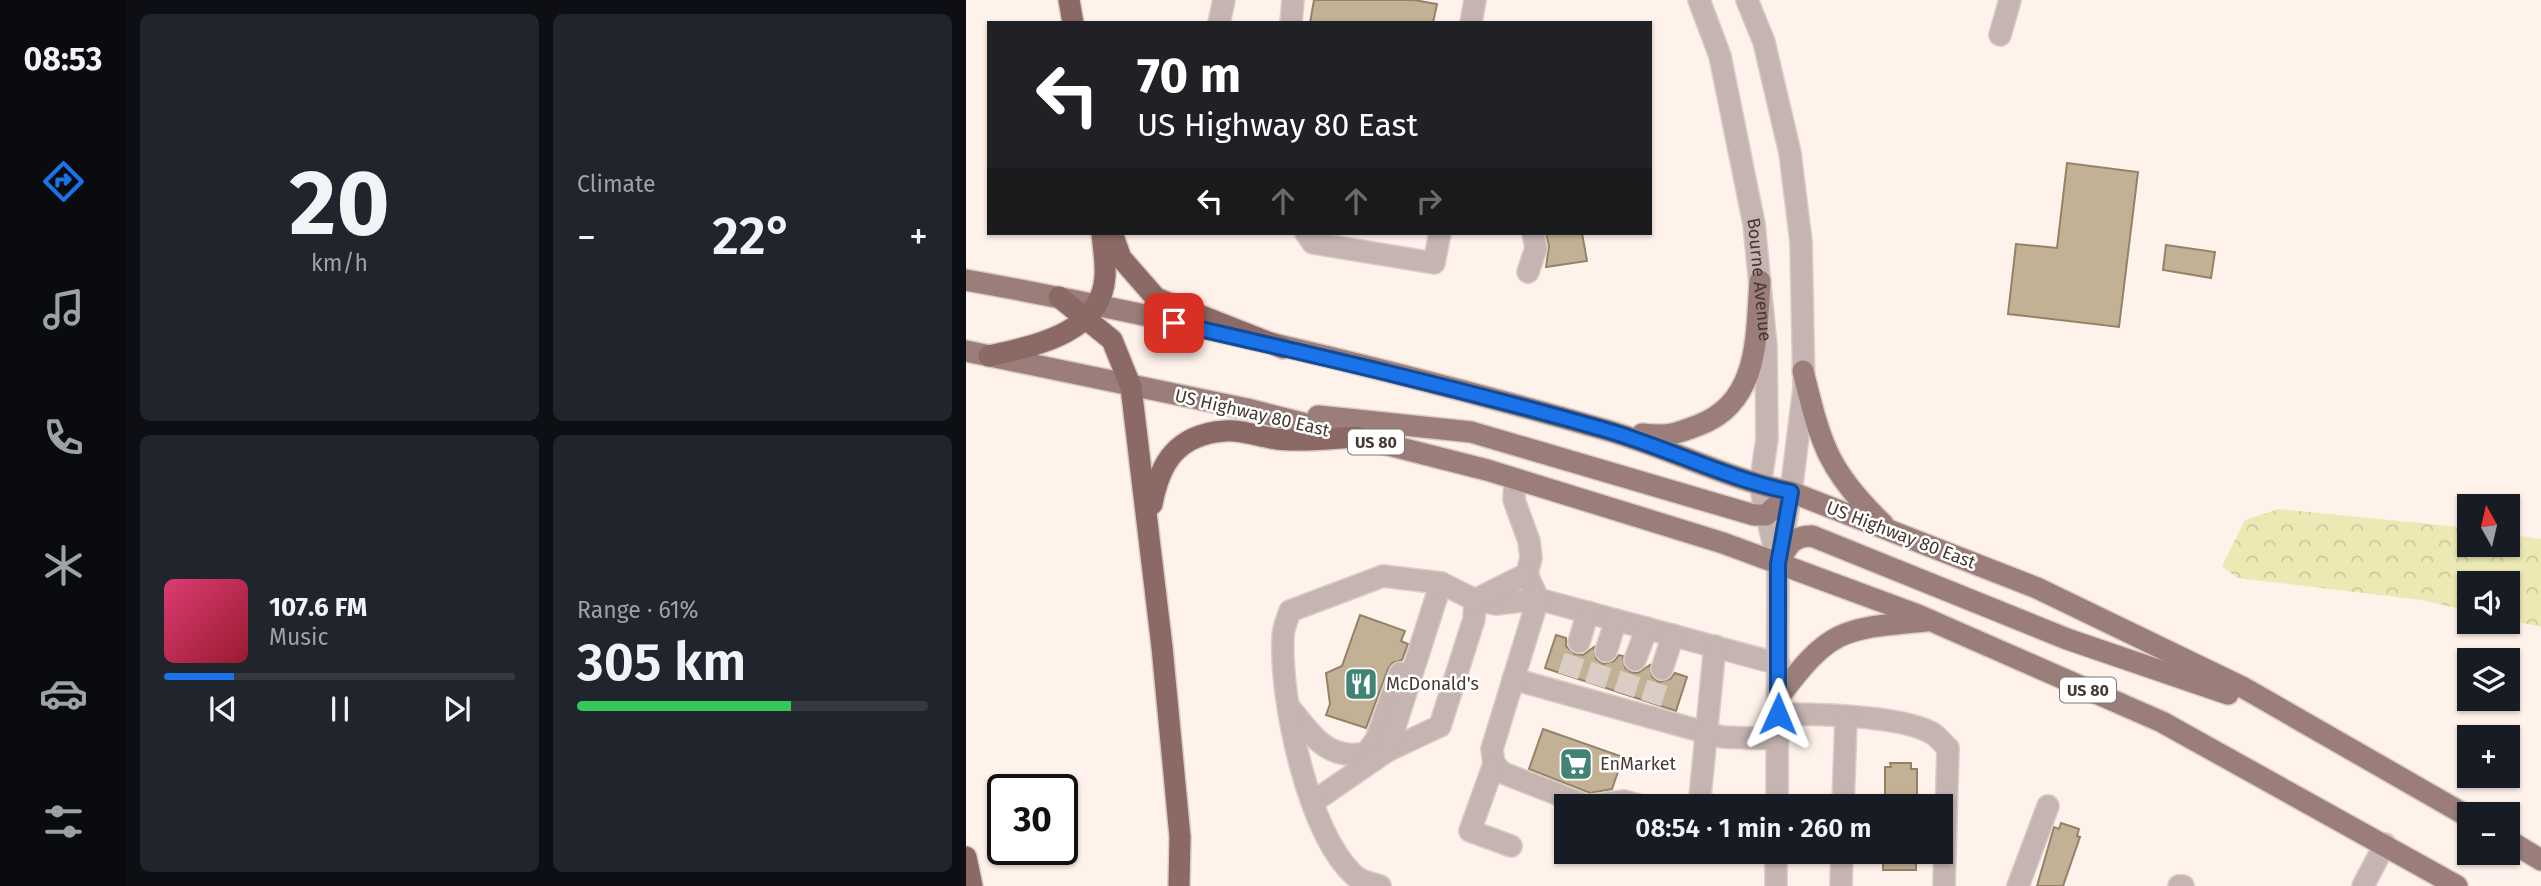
<!DOCTYPE html>
<meta charset="utf-8">
<style>
body{margin:0;font-family:"Fira Sans",sans-serif;background:#20242c;color:#f1f3f6;height:100vh;display:flex;flex-direction:column;font-size:26px;white-space:nowrap}
*{box-sizing:border-box;margin:0}
p{font-size:23px;color:#9ea1a6}
.icon{flex:none;width:38px;height:38px;fill:none;stroke:currentColor;stroke-width:2;stroke-linecap:round;stroke-linejoin:round}
.map{position:relative;flex:1;overflow:hidden}
.drawer{display:flex;flex-direction:column;gap:14px;padding:14px;background:#0d0f14;width:840px}
.drawer>*{flex:none}
.hud{position:absolute;left:21px;top:21px;width:665px;height:214px;border-radius:0px;box-shadow:0 2px 5px #0004;background:#202124;color:#fff;overflow:hidden}
.needle{width:46px;rotate:352deg}
.tools{position:absolute;left:1491px;top:494px;display:grid;gap:14px}
.tools a{display:grid;place-items:center;width:63px;height:63px;border-radius:0px;background:#171b24;box-shadow:0 2px 5px #0004;font-size:35px}
.speed{position:absolute;left:21px;top:774px;display:flex;gap:14px;font-size:35px;font-weight:700;text-align:center}
.speed>*{display:grid;place-content:center;width:91px;height:91px;border-radius:50%;background:#171b24;box-shadow:0 2px 5px #0004;line-height:1}
.speed .limit{border:4px solid #111;border-radius:10px;background:#fff;color:#111}
.pin{position:absolute;display:grid;place-items:center;width:60px;height:60px;color:#fff;margin:-30px;border-radius:14px;box-shadow:0 4px 10px #0006}
.me{position:absolute;width:77px;margin:-38px;rotate:1deg;stroke-linejoin:round;filter:drop-shadow(0 0 5px #0008)}
.turn{display:flex;align-items:center;gap:24px;height:147px;padding:0 35px;font-size:32px}
.turn .icon{width:91px;height:91px;stroke-width:2.5}
.turn b{display:block;font-size:49px;line-height:60px}
.lanes{display:flex;align-items:center;height:66px;padding:0 35px;background:#0003;justify-content:center;gap:35px;direction:ltr}
.lanes .off{opacity:.35}
.big{font-size:52px;font-weight:600;line-height:1.1}
.drawer .widget{flex:1;display:flex;flex-direction:column;justify-content:center;gap:10px;min-width:0;padding:0 24px;border-radius:10px;background:#20242c}
.drawer .dial{align-items:center;gap:0}
.dial b{font-size:91px;line-height:1}
.song{display:flex;align-items:center;gap:21px}
.cover{width:84px;height:84px;border-radius:10px;background:linear-gradient(135deg,hsl(340 70% 55%),hsl(350 70% 35%))}
.played{height:7px;border-radius:4px;background:linear-gradient(90deg,#1a73e8 20%,#363941 20%)}
.keys{display:flex;justify-content:space-around;direction:ltr}
.heat{display:flex;justify-content:space-between;align-items:center;font-size:38px;direction:ltr}
.charge{height:10px;border-radius:5px;background:linear-gradient(90deg,#34c759 61%,#363941 0)}
.drawer .tiles{flex:1;display:grid;gap:14px;grid-template-columns:repeat(2,1fr)}
.trip{position:absolute;left:588px;top:794px;width:399px;height:70px;border-radius:0px;background:#171b24;box-shadow:0 2px 5px #0004;font-weight:600;line-height:70px;text-align:center}
main{display:flex;flex:1;min-height:0}
.menu{display:flex;flex-direction:column;width:126px;justify-content:space-around;align-items:center;background:#090b0e;color:#9ea1a6}
.menu .icon{width:49px;height:49px}
.menu .active{color:#1a73e8}
.menu b{font-size:32px;color:#f1f3f6}
.map>svg:first-child{display:block}
</style>
<main>
<nav class="menu">
<b>08:53</b>
<svg class="icon active" aria-label="directions" viewBox="0 0 24 24"><path d="M12 3l9 9-9 9-9-9zM9 14v-3h6M13 9l2 2-2 2"/></svg>
<svg class="icon" aria-label="music" viewBox="0 0 24 24"><path d="M9 18V5l10-2v13"/><circle cx="6" cy="18" r="3"/><circle cx="16" cy="16" r="3"/></svg>
<svg class="icon" aria-label="phone" viewBox="0 0 24 24"><path d="M5 4h4l2 5-3 2q2 4 5 5l2-3 5 2v4C11 20 4 13 5 4z"/></svg>
<svg class="icon" aria-label="climate" viewBox="0 0 24 24"><path d="M12 3v18M4 7l16 10M4 17L20 7"/></svg>
<svg class="icon" aria-label="car" viewBox="0 0 24 24"><path d="M5 17H2v-5l4-1 3-4h7l3 4 3 1v5h-3M9 17h6M6 11h13"/><circle cx="7" cy="17" r="2"/><circle cx="17" cy="17" r="2"/></svg>
<svg class="icon" aria-label="filters" viewBox="0 0 24 24"><path d="M4 7h16M4 17h16"/><circle cx="9" cy="7" r="2"/><circle cx="15" cy="17" r="2"/></svg>
</nav>
<section class="drawer">
<div class="tiles">
<div class="widget dial"><b>20</b><p>km/h</p></div>
<div class="widget"><p>Climate</p>
<div class="heat"><a>−</a><b class="big">22°</b><a>+</a></div>
</div>
<div class="widget">
<div class="song"><i class="cover"></i><div><b>107.6 FM</b><p>Music</p></div></div>
<div class="played"></div>
<div class="keys"><svg class="icon" aria-label="previous" viewBox="0 0 24 24"><path d="M18 5L8 12l10 7zM5 5v14"/></svg><svg class="icon" aria-label="pause" viewBox="0 0 24 24"><path d="M8 5v14M16 5v14"/></svg><svg class="icon" aria-label="next" viewBox="0 0 24 24"><path d="M6 5l10 7-10 7zM19 5v14"/></svg></div>
</div>
<div class="widget"><p>Range · 61%</p><b class="big">305 km</b><div class="charge"></div></div>
</div>
</section>
<div class="map">
<svg width="1575" height="886" viewBox="0 0 1575 886">
<defs>
<pattern id="forest-crowns" width="20" height="18" patternUnits="userSpaceOnUse" patternTransform="scale(1.75)"><rect width="20" height="18" fill="#ede9b5"/><path d="M2 6a3 3 0 1 1 6 0M12 15a3 3 0 1 1 6 0" fill="none" stroke="#cdc99c"/></pattern>
</defs>
<rect width="100%" height="100%" fill="#fff2ea"/>
<path fill="url(#forest-crowns)" d="M1313,509L1503,528V544H1542V534L1575,539V627L1542,620V583H1503V611L1455,600L1271,578L1256,566L1279,520Z"/>
<g fill="#c3b196" stroke="#938268" stroke-width="2">
<path d="M348,0H448L471,4L467,23H344Z"/>
<path d="M1101,163L1172,172L1153,327L1042,314L1050,244L1091,248Z"/>
<path d="M580,233H616L621,261L580,267L583,246Z"/>
<path d="M1200,245L1249,252L1245,278L1197,270Z"/>
<path d="M394,615L439,631L435,641L442,644L436,660L426,663L422,669L400,728L360,715L364,704L360,673L376,666Z"/>
<path d="M590,635L600,638V646L609,654L617,655L628,647L630,659L637,664L648,661L653,655L657,656L659,668L665,672L672,673L684,665L686,677L693,682L704,679L709,673L721,677L710,711L579,668Z"/>
<path d="M577,729L657,757L646,789L624,793L563,769Z"/>
<path d="M924,763H945V769H951V807H919V767H925Z"/>
<path d="M1095,823L1113,829L1111,836L1114,837L1097,886H1071L1088,827L1093,829Z"/>
<rect x="917" y="852" width="33" height="18"/>
</g>
<g fill="none" stroke-linecap="round" stroke-linejoin="round">
<g stroke="#dacdc5" stroke-width="21" stroke-dasharray="21 10" stroke-linecap="butt">
<path d="M602,676L613,642"/>
<path d="M629,685L640,651"/>
<path d="M658,694L669,660"/>
<path d="M685,703L696,669"/>
</g>
<defs>
<g id="minor">
<path id="s1" d="M733,0L754,56L788,224L800,346L801,439L794,486L810,555"/>
<path d="M781,0L798,42L824,153L835,242L838,388L825,492L812,564L811,807"/>
<path d="M253,23L258,0"/>
<path d="M325,23L327,0"/>
<path d="M505,23L509,0"/>
<path d="M1034,35L1044,0"/>
<path d="M340,233L347,243L468,263L474,233"/>
<path d="M562,272L570,248L567,233"/>
<path d="M549,479L548,500L563,541L565,558L561,574L572,599L813,664"/>
<path d="M613,642L622,612"/>
<path d="M640,651L650,620"/>
<path d="M669,660L681,628"/>
<path d="M696,669L707,635"/>
<path d="M547,679L756,737L812,739"/>
<path d="M323,707C346,735 361,761 400,753L410,740L434,673"/>
<path d="M812,714C851,714 933,715 966,733C972,737 977,743 982,748L978,886"/>
<path d="M421,751L474,726L508,619L509,600L530,604L572,599L526,749L528,764L537,773L622,806L658,801L680,807"/>
<path d="M528,764L504,831L545,846"/>
<path d="M347,802L421,751L475,583"/>
<path d="M733,807L749,646"/>
<path d="M877,807L880,718"/>
<path d="M414,886C406,883 395,882 389,876C342,834 314,700 317,637C317,629 321,620 324,611L417,576L475,583L509,600L561,574"/>
<path d="M810,886V852"/>
<path d="M875,886L876,852"/>
<path d="M1052,886L1082,806"/>
<path d="M1213,886H1217"/>
<path d="M1397,886L1419,844"/>
</g>
<g id="major">
<path d="M0,280C215,319 429,370 640,430C703,448 761,479 825,492L1071,588L1278,688L1503,817"/>
<path d="M0,351L281,409L521,470L757,543L952,615L1196,722L1491,886"/>
<path d="M837,371C855,444 861,470 917,524"/>
<path d="M352,416L505,432L788,515H800L825,492"/>
<path d="M676,434C701,437 710,434 733,425C794,402 790,335 794,281"/>
<path d="M812,564C821,547 825,536 846,536L1101,639L1262,694"/>
<path d="M813,697C865,627 877,629 960,621"/>
<path d="M1542,840L1575,860"/>
</g>
<g id="highway">
<path d="M103,0L107,23"/>
<path d="M146,233L155,258L190,298L317,348"/>
<path d="M93,297L146,340L165,387L196,647L214,837L213,886"/>
<path d="M23,356C67,346 136,334 139,276C140,262 137,247 136,233"/>
<path d="M186,504C194,462 211,435 258,431C274,429 294,437 311,439C337,442 365,438 391,437"/>
<path d="M0,857L6,886"/>
</g>
</defs>
<use href="#minor" stroke="#dacdc5" stroke-width="24"/>
<use href="#major" stroke="#dacdc5" stroke-width="24"/>
<use href="#highway" stroke="#dacdc5" stroke-width="24"/>
<use href="#minor" stroke="#c5b4b1" stroke-width="21"/>
<use href="#major" stroke="#9b7e79" stroke-width="21"/>
<use href="#highway" stroke="#8b6a65" stroke-width="21"/>
</g>
<g fill="none" stroke-linecap="round" stroke-linejoin="round">
<defs>
<path id="route" d="M208,323C352,356 497,389 640,430C702,448 761,479 825,492L812,564V714"/>
</defs>
<use href="#route" stroke="#114b97" stroke-width="18"/>
<use href="#route" stroke="#1a73e8" stroke-width="12"/>
</g>
<defs>
<symbol id="restaurant-square" viewBox="-11 -11 22 22"><rect x="-9" y="-9" width="18" height="18" rx="4" fill="#418374" stroke="#fff"/><path d="M-5-6h1v4h1v-4h1v4h1v-4h1v5L-1.5 .5V6h-2V.5L-5-1ZM5-6V6H3V1.5H1.5Q1.5-4 5-6Z" fill="#fff"/></symbol>
<symbol id="supermarket-square" viewBox="-11 -11 22 22"><rect x="-9" y="-9" width="18" height="18" rx="4" fill="#418374" stroke="#fff"/><path d="M-6-5.5h2.5l.6 2H6L4.5 2H-2.5L-4.4-4H-6ZM-1.5 3.2a1.3 1.3 0 1 0 .1 0ZM3 3.2a1.3 1.3 0 1 0 .1 0Z" fill="#fff"/></symbol>
</defs>
<g fill-rule="evenodd">
<use href="#restaurant-square" x="376" y="665" width="38" height="38"/>
<use href="#supermarket-square" x="591" y="745" width="38" height="38"/>
</g>
<g text-anchor="middle" dominant-baseline="central" stroke-width="5" stroke-linejoin="round" paint-order="stroke">
<g fill="#fff" stroke="#7e7470" stroke-width="2">
<rect x="382" y="429.5" width="56" height="25" rx="5"/>
<rect x="1094" y="677.5" width="56" height="25" rx="5"/>
</g>
<g font-size="16" font-weight="bold" fill="#463932">
<text x="410" y="442">US 80</text>
<text x="1122" y="690">US 80</text>
</g>
<g font-size="18" fill="#463932" stroke="#fff">
<text stroke="none"><textPath href="#s1" startOffset="287">Bourne Avenue</textPath></text>
<text transform="translate(286 413) rotate(13)">US Highway 80 East</text>
<text transform="translate(935 535) rotate(21)">US Highway 80 East</text>
</g>
<g font-size="18" fill="#463932" stroke="#fff" text-anchor="start">
<text x="420" y="684">McDonald's</text>
<text x="634" y="764">EnMarket</text>
</g>
</g>
</svg>
<div class="tools">
<a><svg class="needle" viewBox="-14 -14 28 28"><path d="M0-13l5 13h-10z" fill="#e53935"/><path d="M0 13l5-13h-10z" fill="#9ea1a6"/></svg></a>
<a><svg class="icon" aria-label="sound" viewBox="0 0 24 24"><path d="M4 9h4l5-4v14l-5-4H4zM17 9q2 3 0 6"/></svg></a>
<a><svg class="icon" aria-label="layers" viewBox="0 0 24 24"><path d="M12 4l9 5-9 5-9-5zM3 14l9 5 9-5"/></svg></a>
<a>+</a>
<a>−</a>
</div>
<div class="speed"><div class="limit">30</div></div>
<div class="pin" style="left:208px;top:323px;background:#d93025"><svg class="icon" aria-label="arrive" viewBox="0 0 24 24"><path d="M6 21V4h12l-3 4 3 4H6"/></svg></div>
<svg class="me" style="left:812px;top:714px" viewBox="-20 -20 40 40"><path d="M0-17L14 15 0 8-14 15z" fill="#1a73e8" stroke="#fff" stroke-width="4"/></svg>
<div class="trip">08:54 · 1 min · 260 m</div>
<div class="hud">
<div class="turn"><svg class="icon" aria-label="left" viewBox="0 0 24 24"><path d="M17 20v-9H6M10 6l-5 5 5 5"/></svg><div><b>70 m</b>US Highway 80 East</div></div>
<div class="lanes"><svg class="icon" aria-label="left" viewBox="0 0 24 24"><path d="M17 20v-9H6M10 6l-5 5 5 5"/></svg><svg class="icon off" aria-label="ahead" viewBox="0 0 24 24"><path d="M12 20V5M6 11l6-6 6 6"/></svg><svg class="icon off" aria-label="ahead" viewBox="0 0 24 24"><path d="M12 20V5M6 11l6-6 6 6"/></svg><svg class="icon off" aria-label="right" viewBox="0 0 24 24"><path d="M7 20v-9h11M14 6l5 5-5 5"/></svg></div>
</div>
</div>
</main>
